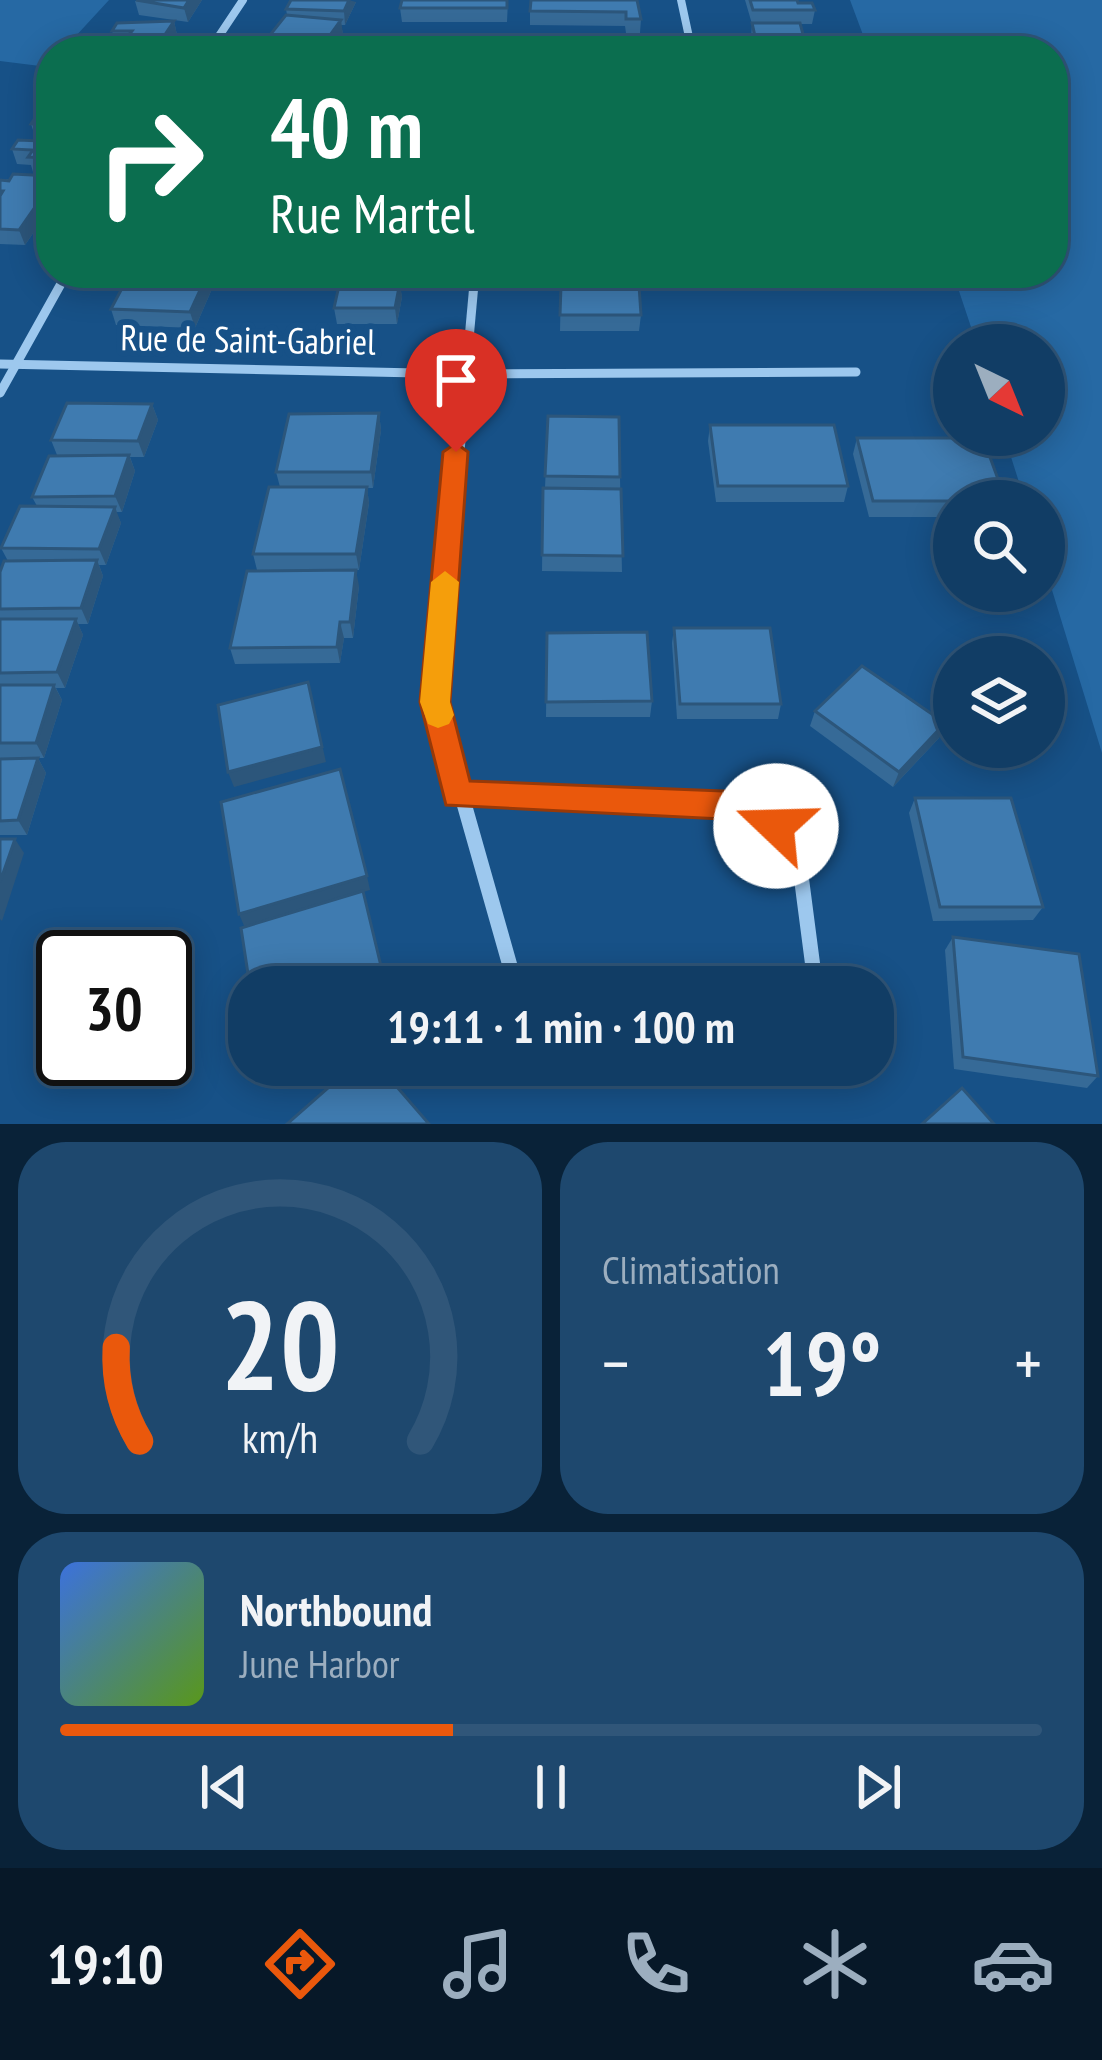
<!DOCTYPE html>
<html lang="fr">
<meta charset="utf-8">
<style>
body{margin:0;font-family:"PT Sans Narrow",sans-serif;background:#1e486e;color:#f1f3f6;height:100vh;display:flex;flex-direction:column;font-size:45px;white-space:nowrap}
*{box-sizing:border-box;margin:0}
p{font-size:39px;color:#9caebf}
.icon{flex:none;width:66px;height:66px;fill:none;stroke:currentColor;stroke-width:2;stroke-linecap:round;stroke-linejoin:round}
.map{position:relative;height:1124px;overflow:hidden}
.panel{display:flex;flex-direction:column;gap:18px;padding:18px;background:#092238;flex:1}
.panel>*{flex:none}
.top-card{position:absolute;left:36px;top:36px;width:1032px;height:252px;border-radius:48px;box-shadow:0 6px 30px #0003,0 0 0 3px #305679;background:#0b6e4f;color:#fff;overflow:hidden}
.needle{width:78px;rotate:137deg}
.buttons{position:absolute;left:933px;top:324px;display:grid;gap:24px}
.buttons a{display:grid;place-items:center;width:132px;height:132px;border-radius:50%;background:#113d65;box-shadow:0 6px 30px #0003,0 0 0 3px #305679;font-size:60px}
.speed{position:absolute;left:36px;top:930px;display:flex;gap:24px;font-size:60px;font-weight:700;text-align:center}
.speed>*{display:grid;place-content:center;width:156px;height:156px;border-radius:50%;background:#113d65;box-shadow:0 6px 30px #0003,0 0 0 3px #305679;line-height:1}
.speed .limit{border:6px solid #111;border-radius:18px;background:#fff;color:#111}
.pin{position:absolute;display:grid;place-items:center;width:102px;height:102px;color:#fff;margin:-123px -51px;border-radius:50% 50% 50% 0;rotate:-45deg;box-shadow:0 0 12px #0007}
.pin .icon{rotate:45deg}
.me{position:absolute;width:132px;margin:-66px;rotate:291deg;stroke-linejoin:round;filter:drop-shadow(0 0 9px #0008)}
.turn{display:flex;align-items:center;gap:42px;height:252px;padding:0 36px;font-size:54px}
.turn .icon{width:156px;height:156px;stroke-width:2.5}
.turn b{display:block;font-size:84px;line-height:102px}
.big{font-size:90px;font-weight:800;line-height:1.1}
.panel .widget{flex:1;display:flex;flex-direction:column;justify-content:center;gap:18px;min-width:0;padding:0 42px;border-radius:48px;background:#1e486e}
.panel .dial{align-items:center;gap:0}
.dial svg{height:312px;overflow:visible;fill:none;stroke:#305679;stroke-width:7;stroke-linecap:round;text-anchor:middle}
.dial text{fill:#f1f3f6;stroke:none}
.song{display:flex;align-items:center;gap:36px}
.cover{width:144px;height:144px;border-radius:18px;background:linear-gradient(135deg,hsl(220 70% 55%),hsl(90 70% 35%))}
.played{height:12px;border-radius:6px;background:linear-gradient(90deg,#ea580c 40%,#305679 40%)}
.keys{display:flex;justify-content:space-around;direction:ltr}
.heat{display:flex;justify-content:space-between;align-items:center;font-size:66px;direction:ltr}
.panel .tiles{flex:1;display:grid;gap:18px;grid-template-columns:1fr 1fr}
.widget:last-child{grid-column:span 2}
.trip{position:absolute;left:228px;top:966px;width:666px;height:120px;border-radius:48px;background:#113d65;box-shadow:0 6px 30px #0003,0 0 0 3px #305679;font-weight:800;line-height:120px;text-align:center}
.menu{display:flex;height:192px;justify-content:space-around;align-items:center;background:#071828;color:#9caebf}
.menu .icon{width:84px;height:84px}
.menu .selected{color:#ea580c}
.menu b{font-size:54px;color:#f1f3f6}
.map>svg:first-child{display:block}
</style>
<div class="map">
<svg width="1102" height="1124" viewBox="0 0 1102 1124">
<rect width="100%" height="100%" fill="#175187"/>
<g fill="#2669a4">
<path d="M0,0H109L62,51H51L48,67L0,61Z"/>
<path d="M850,0H1102V753L1044,564V501H1025L1004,435H1044V345H977L953,273H1053V51H869Z"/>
</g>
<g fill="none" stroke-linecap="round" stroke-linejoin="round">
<g stroke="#9dc8ee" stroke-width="8">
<path d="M681,0L692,51"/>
<path d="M209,51L243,0"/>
</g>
<g stroke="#9dc8ee" stroke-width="9">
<path d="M0,364L465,374L856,372"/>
<path d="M0,393L67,273"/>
<path d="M460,438L475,273"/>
</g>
<path stroke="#9dc8ee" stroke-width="12" d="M447,743L435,702L460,435"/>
<g stroke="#9dc8ee" stroke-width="15">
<path d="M446,740L516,987"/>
<path d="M458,795L748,806L776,826L798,852L814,975L810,987"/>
</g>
</g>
<g fill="#366a97">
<path d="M202,0L188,22L139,15L135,1Z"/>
<path d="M402,0H508L507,22H402L400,8Z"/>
<path d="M637,0L641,19L640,33H626L625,26L530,25V11Z"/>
<path d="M745,0H797L798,3L815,10L812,24H800L807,51H754L751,37L752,24Z"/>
<path d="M356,2L345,25H341L343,34L331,51H260L268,48L266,40L287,15L286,9Z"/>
<path d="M174,21L177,35L167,51L116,44L112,31Z"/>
<path d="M51,115V173L33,172L31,165L17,164L12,149L41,141L42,140L36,139L31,124Z"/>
<path d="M51,176V207L25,245L0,244V180Z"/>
<path d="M335,273H413L411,287H400L402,297L397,324H337L334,308L339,286H337Z"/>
<path d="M565,273H634L633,285L641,315L639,331H560L561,285H565Z"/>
<path d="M215,282L195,328L116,325L111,309Z"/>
<path d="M152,404L158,420L144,457H130L135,471L122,512H116L121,523L106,565H99L103,576L88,624H78L83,635L65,688H56L62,700L44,758H0V572L8,561L1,548L37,506L32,497L57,455L51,440Z"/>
<path d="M379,413L381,430L373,488H367L369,503L359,570H257L253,554L280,487L276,472Z"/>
<path d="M548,416L620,477L622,572L542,571L543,488H545Z"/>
<path d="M710,425L848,486L844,502H716L708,441Z"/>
<path d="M857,438L954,501V517H869L853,454Z"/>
<path d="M359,586L353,638H344L340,663L235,664L230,648Z"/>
<path d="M674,628L781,704L778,719H677L672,643Z"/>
<path d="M547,633L652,701L650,717H546Z"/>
<path d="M815,711L945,723L939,738L893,787L810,726Z"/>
<path d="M38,758L46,773L27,835H0V759Z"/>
<path d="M915,798L1043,907L1033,920L933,921L909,813Z"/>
<path d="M953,937L1098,1076L1087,1088L954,1069L945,950Z"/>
</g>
<g fill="#2c567b">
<path d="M189,0H202L188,22L184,8Z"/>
<path d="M349,0L356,2L345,25L344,11Z"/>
<path d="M341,20L343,34L331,51H324L323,45Z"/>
<path d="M174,21L177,35L167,51H154Z"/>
<path d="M51,184V207L25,245L19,230Z"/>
<path d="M208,273H213L215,282L195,328L190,312Z"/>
<path d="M400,282L402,297L397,324L395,308Z"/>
<path d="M152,404L158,420L144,457L138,441Z"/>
<path d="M379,413L381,430L373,488L371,472Z"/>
<path d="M129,455L135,471L122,512L115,496Z"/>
<path d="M367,487L369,503L359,570L356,554Z"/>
<path d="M115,507L121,523L106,565L99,549Z"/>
<path d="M97,560L103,576L88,624L81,608Z"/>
<path d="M356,570L359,586L353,638L350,622Z"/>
<path d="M76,619L83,635L65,688L57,672Z"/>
<path d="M340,622L344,638L340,663L337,647Z"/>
<path d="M308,682L326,762L234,787L228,772Z"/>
<path d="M54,685L62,700L44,758L36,743Z"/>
<path d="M945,723L939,738L893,787L899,772Z"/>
<path d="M38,758L46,773L27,835L18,820Z"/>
<path d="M15,839L24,853L2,921L0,919V882Z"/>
<path d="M367,876L370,890L245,928L239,914Z"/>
</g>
<g fill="#3f7bb0" stroke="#2c567b" stroke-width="3">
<path d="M136,0H189L184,8Z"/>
<path d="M291,0H349L344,11L286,9Z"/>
<path d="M402,0H507V8H400Z"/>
<path d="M531,0H637L641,19H626V12L530,11Z"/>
<path d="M750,0H797L798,3H812L815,10H753Z"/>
<path d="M286,15L341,20L323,45L266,40Z"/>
<path d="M174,21L154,51L97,50L102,43L122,44L132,31H112L117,23Z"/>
<path d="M752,23H800L807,49H758Z"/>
<path d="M584,38H639L640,51H585Z"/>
<path d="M262,48L308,51H260Z"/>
<path d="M37,115H51V125L31,124Z"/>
<path d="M51,127V158L28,157L33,150L12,149L18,140L41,141Z"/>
<path d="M13,174L51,176V184L19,230L0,229V196L3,191H0V180L9,181Z"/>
<path d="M130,273H208L190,312L111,309Z"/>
<rect x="565" y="273" width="69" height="4"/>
<path d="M340,281L400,282L395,308H334Z"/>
<path d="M561,285H639L641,315H560Z"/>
<path d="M67,403L152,404L138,441L51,440Z"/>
<path d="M379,413L371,472H276L289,414Z"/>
<path d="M548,416L619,417L620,477L545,476Z"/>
<path d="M710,425H834L848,486H718Z"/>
<path d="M857,438H983L1006,501H873Z"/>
<path d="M129,455L115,496L32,497L49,456Z"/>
<path d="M269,487H367L356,554H253Z"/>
<path d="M543,488L621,489L623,556L542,555Z"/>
<path d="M20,506L115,507L99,549L1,548Z"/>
<path d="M97,560L81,608L0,609V572L4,561Z"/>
<path d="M356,570L350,622H340L337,647L230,648L247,571Z"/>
<path d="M0,619H76L57,672L0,673Z"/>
<path d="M674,628H770L781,704H680Z"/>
<path d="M647,632L652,701L546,702L547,633Z"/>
<path d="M862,666L945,723L899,772L815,711Z"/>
<path d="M308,682L322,747L228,772L218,705Z"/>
<path d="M0,685H54L36,743H0Z"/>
<path d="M38,758L18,820L0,821V759Z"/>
<path d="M340,769L367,876L239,914L221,802Z"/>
<path d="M915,798H1011L1043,907H940Z"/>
<path d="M0,839H15L0,882Z"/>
<path d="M363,891L386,987H250L241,928Z"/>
<path d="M953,937L1079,954L1098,1076L963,1057Z"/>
<path d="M354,1065H378L429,1124H287Z"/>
<path d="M962,1088L994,1124H922Z"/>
</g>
<path fill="#ea580c" stroke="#983908" stroke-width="3" d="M456,443L468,452L450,702L470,781L748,792L787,816L792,826L787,836L776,841L742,820L446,805L420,702L443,452Z"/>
<path fill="#f59e0b" d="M445,571L459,582L450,702L454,715L449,724L438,728L428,724L420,702L431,582Z"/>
<g text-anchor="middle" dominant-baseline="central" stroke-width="12" stroke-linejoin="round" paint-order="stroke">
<g font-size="36" fill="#fff" stroke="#175187">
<text transform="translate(248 339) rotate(1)">Rue de Saint-Gabriel</text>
</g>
</g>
</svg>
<div class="buttons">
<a><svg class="needle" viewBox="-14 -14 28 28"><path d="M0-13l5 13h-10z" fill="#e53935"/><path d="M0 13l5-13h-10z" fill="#9caebf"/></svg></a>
<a><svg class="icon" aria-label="search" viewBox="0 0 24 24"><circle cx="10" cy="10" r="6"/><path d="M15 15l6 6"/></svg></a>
<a><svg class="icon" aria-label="layers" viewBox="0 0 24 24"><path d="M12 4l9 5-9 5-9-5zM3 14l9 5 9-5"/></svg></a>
</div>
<div class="speed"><div class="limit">30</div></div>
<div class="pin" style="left:456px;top:452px;background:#d93025"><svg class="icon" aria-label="arrive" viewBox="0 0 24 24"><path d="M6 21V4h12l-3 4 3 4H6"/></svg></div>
<svg class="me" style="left:776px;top:826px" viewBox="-20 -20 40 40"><circle r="19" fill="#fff"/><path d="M0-13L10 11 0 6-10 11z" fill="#ea580c"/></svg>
<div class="trip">19:11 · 1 min · 100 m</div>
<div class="top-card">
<div class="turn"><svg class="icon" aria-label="right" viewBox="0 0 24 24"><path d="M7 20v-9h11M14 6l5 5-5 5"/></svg><div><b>40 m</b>Rue Martel</div></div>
</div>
</div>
<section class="panel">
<div class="tiles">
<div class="widget dial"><svg viewBox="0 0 100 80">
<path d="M14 69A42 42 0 1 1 86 69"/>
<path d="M14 69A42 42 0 0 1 8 45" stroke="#ea580c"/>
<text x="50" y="56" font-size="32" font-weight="700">20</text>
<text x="50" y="72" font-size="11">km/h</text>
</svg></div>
<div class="widget"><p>Climatisation</p>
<div class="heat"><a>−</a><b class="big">19°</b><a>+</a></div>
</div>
<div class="widget">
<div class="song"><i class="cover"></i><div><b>Northbound</b><p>June Harbor</p></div></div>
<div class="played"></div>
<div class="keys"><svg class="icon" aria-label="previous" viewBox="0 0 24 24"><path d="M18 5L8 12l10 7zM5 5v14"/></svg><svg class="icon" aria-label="pause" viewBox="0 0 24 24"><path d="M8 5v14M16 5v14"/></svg><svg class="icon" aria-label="next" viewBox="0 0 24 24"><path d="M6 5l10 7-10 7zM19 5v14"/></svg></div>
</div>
</div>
</section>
<nav class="menu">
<b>19:10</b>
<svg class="icon selected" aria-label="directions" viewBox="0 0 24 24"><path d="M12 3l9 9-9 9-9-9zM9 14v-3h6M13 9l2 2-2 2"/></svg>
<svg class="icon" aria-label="music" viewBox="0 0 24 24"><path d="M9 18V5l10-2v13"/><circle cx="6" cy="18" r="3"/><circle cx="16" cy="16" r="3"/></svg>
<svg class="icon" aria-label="phone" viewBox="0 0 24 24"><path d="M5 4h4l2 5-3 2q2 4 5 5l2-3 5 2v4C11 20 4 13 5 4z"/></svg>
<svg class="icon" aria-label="climate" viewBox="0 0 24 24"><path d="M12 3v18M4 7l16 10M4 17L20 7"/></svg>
<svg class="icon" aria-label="car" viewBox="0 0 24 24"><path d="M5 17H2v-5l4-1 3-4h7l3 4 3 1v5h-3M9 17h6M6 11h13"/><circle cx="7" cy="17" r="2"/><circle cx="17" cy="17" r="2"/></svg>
</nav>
